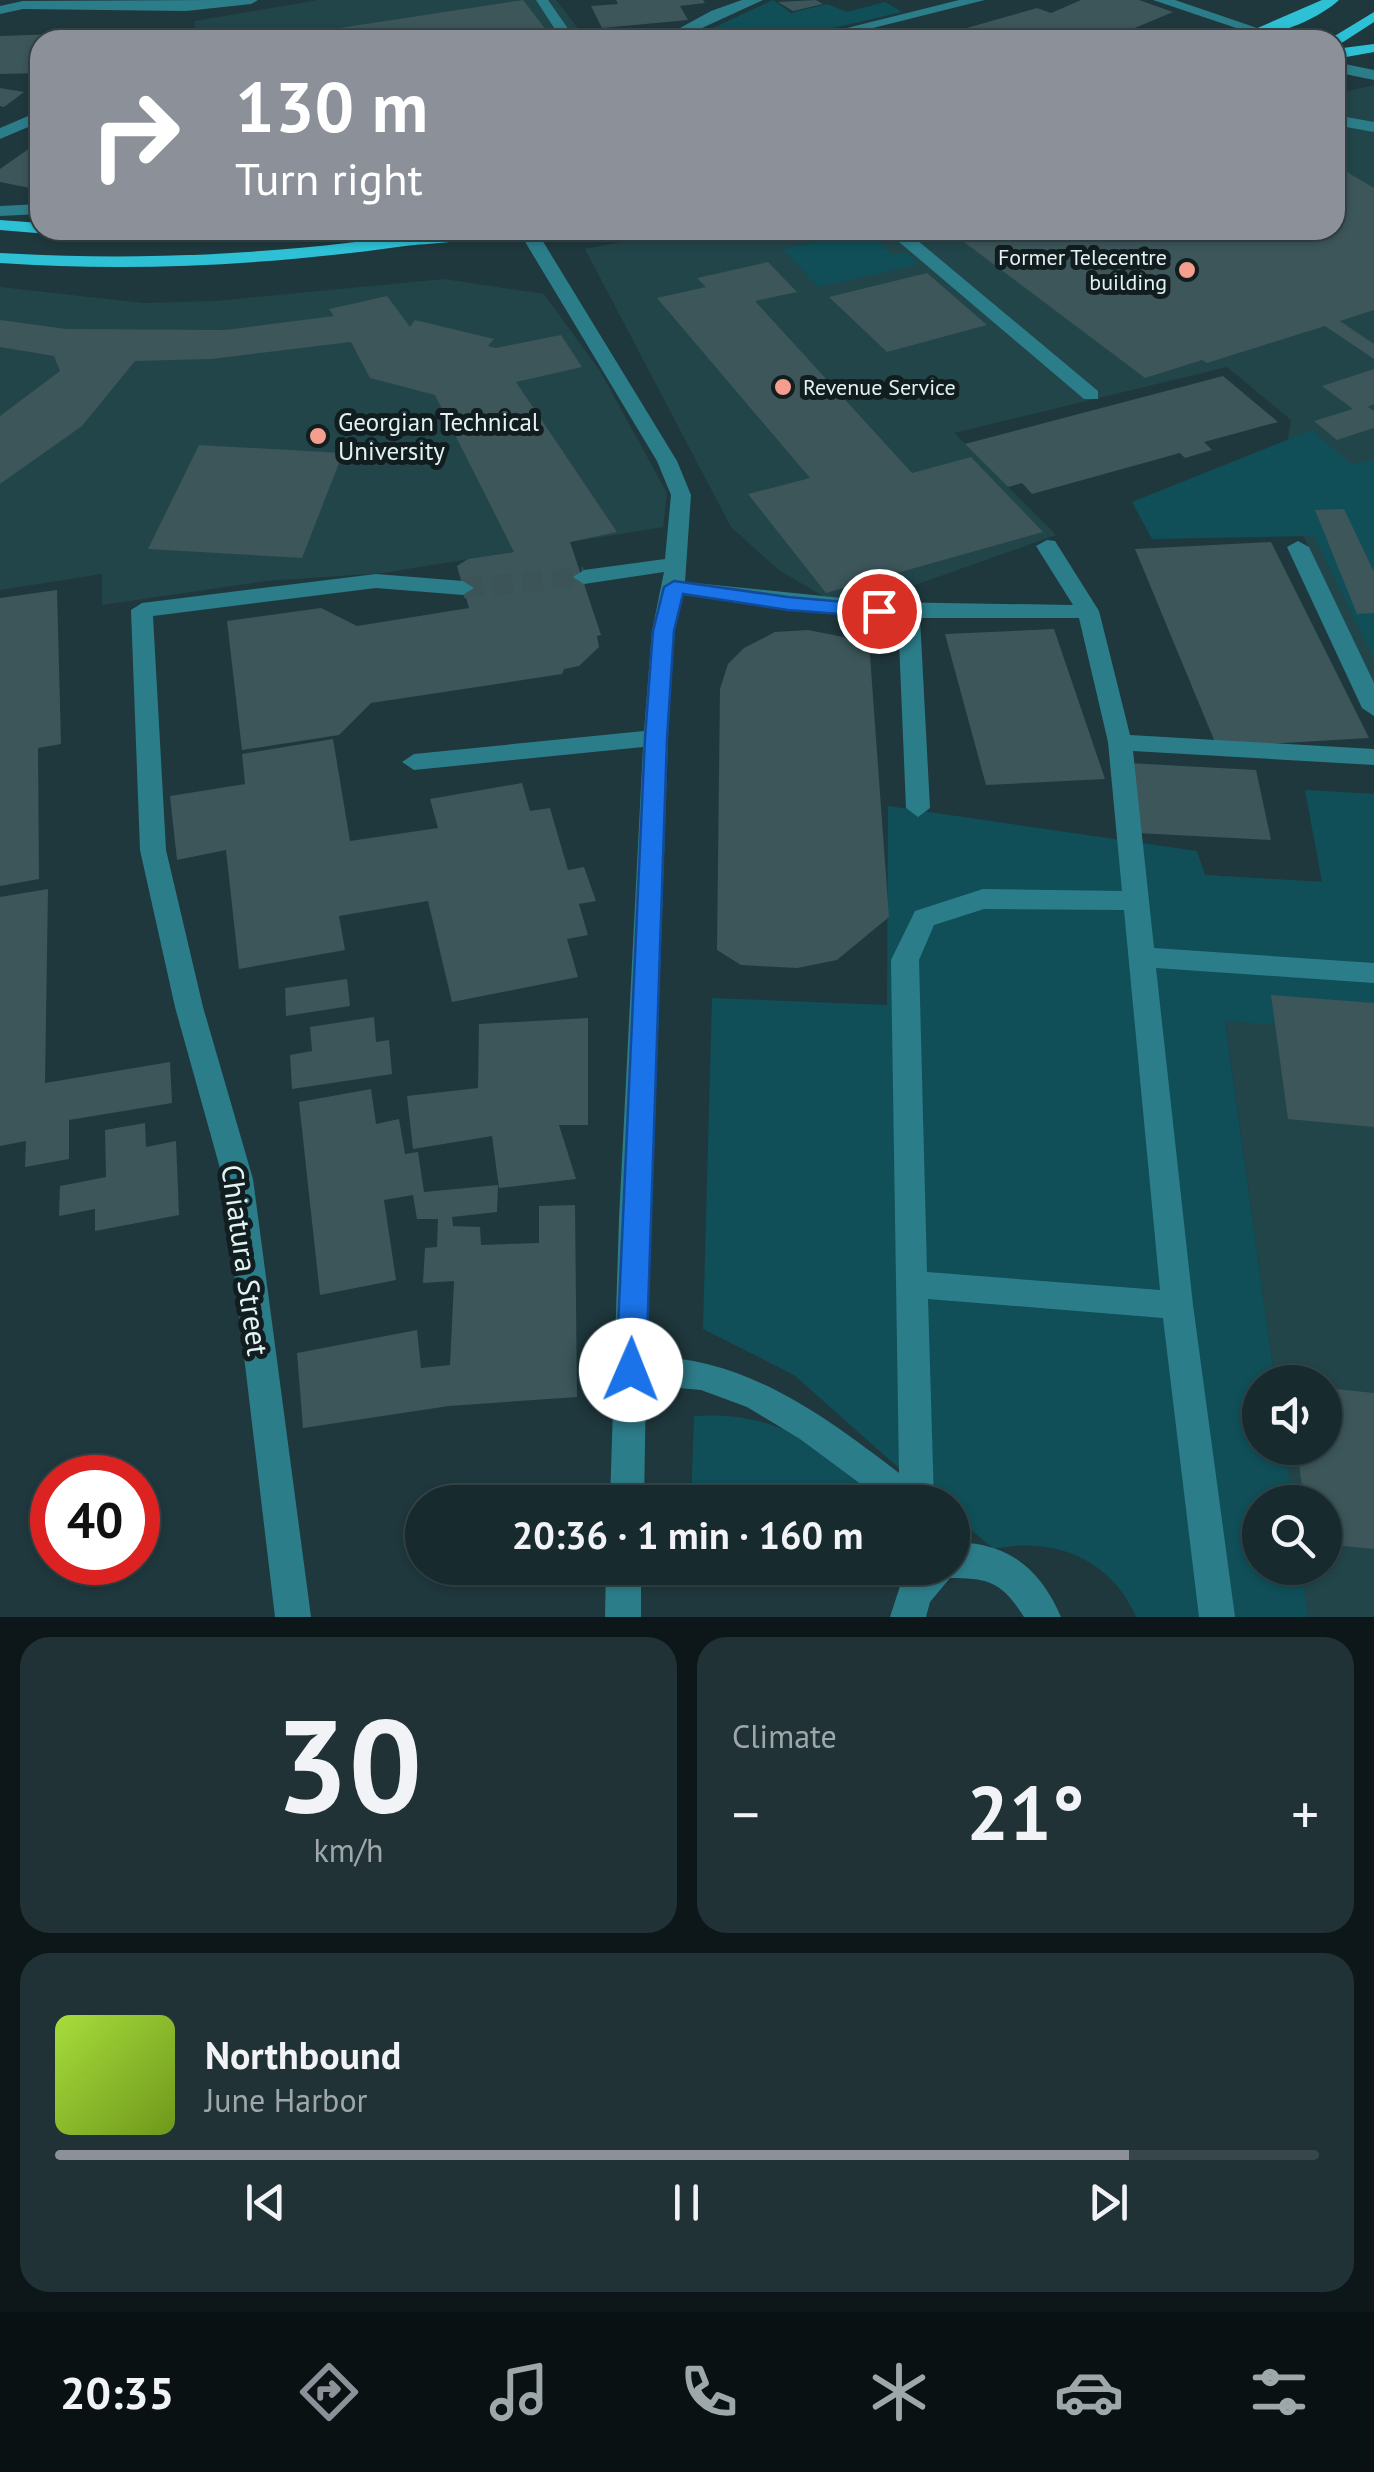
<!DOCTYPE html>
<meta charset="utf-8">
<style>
body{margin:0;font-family:"PT Sans",sans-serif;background:#203236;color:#f1f3f6;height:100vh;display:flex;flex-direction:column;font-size:38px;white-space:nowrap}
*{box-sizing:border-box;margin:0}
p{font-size:32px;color:#9ea7aa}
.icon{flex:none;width:55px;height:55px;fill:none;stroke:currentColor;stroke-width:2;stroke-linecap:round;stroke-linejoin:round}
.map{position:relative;height:1617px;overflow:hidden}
.panel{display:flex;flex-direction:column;gap:20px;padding:20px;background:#0d1719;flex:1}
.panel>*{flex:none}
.hud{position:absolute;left:30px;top:30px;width:1315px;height:210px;border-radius:30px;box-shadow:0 2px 8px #0004,0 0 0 2px #36464a;background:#8c9099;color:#fff;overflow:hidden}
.controls{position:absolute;left:1242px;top:1365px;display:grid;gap:20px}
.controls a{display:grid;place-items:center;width:100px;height:100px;border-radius:50%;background:#172a2e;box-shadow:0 2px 8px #0004,0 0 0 2px #36464a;font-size:50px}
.speed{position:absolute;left:30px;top:1455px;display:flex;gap:20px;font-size:50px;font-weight:700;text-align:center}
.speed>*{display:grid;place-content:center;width:130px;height:130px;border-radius:50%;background:#172a2e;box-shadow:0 2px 8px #0004,0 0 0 2px #36464a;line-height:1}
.speed .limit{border:15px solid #d22;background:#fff;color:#111}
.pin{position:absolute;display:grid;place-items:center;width:85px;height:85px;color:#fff;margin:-42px;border:5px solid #fff;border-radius:50%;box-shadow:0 2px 10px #0007}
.me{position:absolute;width:110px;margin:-55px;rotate:1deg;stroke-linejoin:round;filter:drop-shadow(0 0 8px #0008)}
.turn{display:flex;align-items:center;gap:35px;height:210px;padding:0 40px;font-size:45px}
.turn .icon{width:130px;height:130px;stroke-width:2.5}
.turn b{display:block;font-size:70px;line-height:85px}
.big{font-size:75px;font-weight:700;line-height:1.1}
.panel .tile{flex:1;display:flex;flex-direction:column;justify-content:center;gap:15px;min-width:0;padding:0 35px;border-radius:30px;background:#203236}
.panel .dial{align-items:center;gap:0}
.dial b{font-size:130px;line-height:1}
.song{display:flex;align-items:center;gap:30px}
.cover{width:120px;height:120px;border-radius:15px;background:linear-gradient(135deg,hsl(80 70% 55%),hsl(80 70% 35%))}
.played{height:10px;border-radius:5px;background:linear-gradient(90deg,#8c9099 85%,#36464a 85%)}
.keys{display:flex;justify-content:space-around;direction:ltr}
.heat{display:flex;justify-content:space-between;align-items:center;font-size:55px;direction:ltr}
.panel .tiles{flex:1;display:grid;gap:20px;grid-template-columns:1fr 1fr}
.tile:last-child{grid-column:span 2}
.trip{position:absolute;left:405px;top:1485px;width:565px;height:100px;border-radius:50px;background:#172a2e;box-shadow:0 2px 8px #0004,0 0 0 2px #36464a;font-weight:700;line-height:100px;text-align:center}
.tab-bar{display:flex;height:160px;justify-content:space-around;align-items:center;background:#091112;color:#9ea7aa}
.tab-bar .icon{width:70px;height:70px}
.tab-bar .current{color:#8c9099}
.tab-bar b{font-size:45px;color:#f1f3f6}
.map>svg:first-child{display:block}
</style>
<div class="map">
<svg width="1374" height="1617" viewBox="0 0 1374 1617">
<rect width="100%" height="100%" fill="#1f383d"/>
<g fill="#22454a" fill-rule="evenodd">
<path d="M318,0H556L587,40H194L195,21Z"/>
<path d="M1374,85V686L1280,486L1291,420L1227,367L954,433L1056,535L870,601L823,596L780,571L731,527L585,249L681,230H1335V94ZM867,231L892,255L783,249H784Z"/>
<path d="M444,279L544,294L600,371L667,493L663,527L383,573L266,581L102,605V574L0,590V287L143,303L215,301Z"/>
<path d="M1305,790L1374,794V1617H1308L1301,1568H1325V1502H1292L1285,1448H1325V1382H1275L1205,875L1323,882Z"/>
</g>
<g fill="#104f58">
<path d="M773,0L791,13L827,4L847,12L885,2L902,12L782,40H687Z"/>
<path d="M868,231L892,255L906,252L919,264L818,287L783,249Z"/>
<path d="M1312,430L1352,465L1374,459V659L1314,536L1152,539L1132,502Z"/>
<path d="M1305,790L1374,794V1031L1225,1021L1275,1382H1260V1448H1285L1292,1502H1260V1568H1301L1308,1617H1136C1112,1559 1053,1536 994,1549L953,1515L952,1502H937L794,1375L703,1329L712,998L887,1005L888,806L1197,851L1205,875L1322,882Z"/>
<path d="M694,1416C782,1410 828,1452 893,1502H691Z"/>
</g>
<g fill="#3c565a">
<path d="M523,0L554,40H478L475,35L443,40H261Z"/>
<path d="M616,0H703L705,3L680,6L688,20L602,28L591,6L618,4Z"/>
<path d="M816,0L823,4L793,11L778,2Z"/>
<path d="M1081,0H1139L1173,12L1106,40H924L1037,8L1051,13Z"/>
<path d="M176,30L173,40H40V73L0,74V36Z"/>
<path d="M627,32L633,40H593L590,37Z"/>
<path d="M0,88L24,92L4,107L0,106Z"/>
<path d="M40,141V190L0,182V169Z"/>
<path d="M1335,165L1374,188V310L1340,321L1374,344V359L1325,326L1207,363L1202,360L1145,378L948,230H1335Z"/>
<path d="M768,262L797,292L755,301L912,473L971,457L1043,532L826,593L748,494L810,478L657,298L706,287L697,278Z"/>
<path d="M927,273L987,325L887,352L829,297Z"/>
<path d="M387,296L410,327L415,320L494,339L488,346L496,348L561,335L582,367L516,382L617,532L570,542L601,635L597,636L599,647L579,666L564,669L562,674L371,703L339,735L242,750L227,621L321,608L357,626L469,608L457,566L468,559L514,552L435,395L370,378L351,342L212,359L135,361L82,426L0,484V416L60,371L54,356L0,347V320L66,329L226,330L334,316L329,309Z"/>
<path d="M1374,369V404L1368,407L1374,411V428L1337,440L1314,421L1353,409L1322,386Z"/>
<path d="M1223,376L1278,422L1204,442L1212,450L1185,458L1180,453L1032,494L1022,483L1008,487L965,444Z"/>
<path d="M199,445L343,453L302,558L148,549Z"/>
<path d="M1344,509L1374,572V613L1357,614L1315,510Z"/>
<path d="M1271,542L1369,738L1217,747L1135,549Z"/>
<path d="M57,590L61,744L38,748L39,879L0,886V598Z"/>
<path d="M1054,629L1105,779L986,785L945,634Z"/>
<path d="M808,630L869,642L889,917L837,960L797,968L741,965L717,950L720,689L728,664L744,648L775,632Z"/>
<path d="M333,739L350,841L438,828L430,799L522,783L530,811L550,808L568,870L584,867L596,901L579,904L588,935L567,939L578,977L452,1002L428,901L339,916L345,950L239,969L226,850L177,860L170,796L245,784L242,754Z"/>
<path d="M1128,763L1256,770L1271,840L1137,833Z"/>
<path d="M48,889L45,1083L170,1062L172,1103L69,1120V1159L25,1167L26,1141L0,1146V897Z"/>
<path d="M347,979L350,1006L286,1016L285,988Z"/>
<path d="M1271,995L1374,1003V1127L1288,1119Z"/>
<path d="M374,1017L376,1042L389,1040L392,1074L292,1089L290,1055L312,1051L310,1027Z"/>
<path d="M588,1018V1125H559L576,1179L499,1188L492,1136L413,1149L407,1096L478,1088L479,1024Z"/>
<path d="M371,1089L376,1124L399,1119L405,1154L418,1152L424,1192L498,1185L497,1212L452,1217L453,1226L480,1227L481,1245L539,1243V1206L575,1205L577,1397L449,1406L303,1428L297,1353L417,1330L421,1368L450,1365L454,1281L423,1283L425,1248L437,1247L438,1219H417L413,1195L384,1200L396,1280L320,1295L299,1102Z"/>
<path d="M145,1123L146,1147L176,1141L179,1215L95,1231V1209L59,1216L60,1186L106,1177L105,1130Z"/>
<path d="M1325,1388L1374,1393V1549L1325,1544V1502H1304L1297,1448H1331Z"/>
</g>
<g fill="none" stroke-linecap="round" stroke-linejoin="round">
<path stroke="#3c5458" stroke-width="20" stroke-dasharray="20 10" stroke-linecap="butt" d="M463,588L584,577"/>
<g fill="#2c7d8a" fill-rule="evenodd">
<path d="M211,0H258L251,4L186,11L23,9L0,14V6L23,1Z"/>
<path d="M536,0H548L576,40H562Z"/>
<path d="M742,0H763L676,40H658L711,11Z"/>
<path d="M959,0H985L825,40H799Z"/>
<path d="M1153,0H1175L1266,31L1254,34Z"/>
<path d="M1335,62L1374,70V80L1335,72Z"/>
<path d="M40,111V122L0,139V128Z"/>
<path d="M1335,115L1374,122V132L1335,125Z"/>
<path d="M40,204V214L0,216V206Z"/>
<path d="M518,230H536L677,461L691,495L685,582L881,602L1073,605L1036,546L1047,540L1055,541L1099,611L1130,735L1374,749V765L1133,751L1154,948L1374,963V983L1156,968L1193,1305L1235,1617H1199L1163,1318L928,1299L934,1502H885L800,1439L747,1407L701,1390L646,1385L644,1502H610L619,1219L643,747L414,770L402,762L414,754L644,731L652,631L664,572L584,584L573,577L584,570L665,559L671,495L657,461ZM683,595L898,617L906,808L918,817L930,808L920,618H1079L1108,742L1122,891L983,889L915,911L891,960L899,1473C823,1415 747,1358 647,1356L668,738L674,631ZM984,909L1124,910L1160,1290L927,1272L919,960L934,925Z"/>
<path d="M885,230H905L1098,391V399H1084Z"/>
<path d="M1298,541L1309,547L1374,683V716L1362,708L1287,547Z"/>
<path d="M376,574L463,581L474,588L463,595L376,588L153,616L166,850L203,1007L253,1179L311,1617H275L223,1179L175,1007L140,850L131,610L142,603Z"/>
<path d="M968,1543C1015,1547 1043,1575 1061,1617H1024C1002,1582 989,1578 950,1578L930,1602L926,1617H890L901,1583L912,1568H952V1545Z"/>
<path d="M606,1568H641V1617H605Z"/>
</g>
<g fill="#2ec1d6" fill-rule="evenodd">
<path d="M1322,0H1339C1314,23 1263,40 1230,40Z"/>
<path d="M1374,12V22L1340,44L1328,40Z"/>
<path d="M1374,44V52L1335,59V49Z"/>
<path d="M0,220L40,223V230H299L290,235L144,242L0,230Z"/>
<path d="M444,230H487C469,244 428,243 405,246C270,265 136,272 0,263V253C149,262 296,253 444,230Z"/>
</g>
</g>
<path fill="#1a73e8" stroke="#114b97" stroke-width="2.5" d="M674,581L788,597L879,605L889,611L879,617L788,610L683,594L674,631L667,738L646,1370L642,1379L631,1383L621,1379L616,1370L645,738L653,631L664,587Z"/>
<g fill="#f59d8e" stroke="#121d1f" stroke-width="4">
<circle cx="1187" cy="270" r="10"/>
<circle cx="783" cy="387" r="10"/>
<circle cx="318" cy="436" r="10"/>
</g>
<g text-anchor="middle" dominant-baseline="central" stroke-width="10" stroke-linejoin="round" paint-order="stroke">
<g font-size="22" fill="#e2f1f3" stroke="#121d1f" text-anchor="end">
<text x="1167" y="257">Former Telecentre<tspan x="1167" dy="25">building</tspan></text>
<text x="803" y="387" text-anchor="start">Revenue Service</text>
</g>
<g font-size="25" fill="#e2f1f3" stroke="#121d1f" text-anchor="start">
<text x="338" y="422">Georgian Technical<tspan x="338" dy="29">University</tspan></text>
</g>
<g font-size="30" fill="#e2f1f3" stroke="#121d1f">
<text transform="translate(246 1260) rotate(82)">Chiatura Street</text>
</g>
</g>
</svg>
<div class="controls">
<a><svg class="icon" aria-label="sound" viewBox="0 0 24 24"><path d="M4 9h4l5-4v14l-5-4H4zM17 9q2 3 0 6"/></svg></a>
<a><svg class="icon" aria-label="search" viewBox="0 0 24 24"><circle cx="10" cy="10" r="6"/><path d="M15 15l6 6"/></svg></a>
</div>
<div class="speed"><div class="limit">40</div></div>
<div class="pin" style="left:879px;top:611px;background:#d93025"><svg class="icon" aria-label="arrive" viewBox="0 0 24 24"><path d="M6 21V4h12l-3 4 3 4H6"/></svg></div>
<svg class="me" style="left:631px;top:1370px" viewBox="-20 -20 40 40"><circle r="19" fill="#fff"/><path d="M0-13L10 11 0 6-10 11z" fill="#1a73e8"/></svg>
<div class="trip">20:36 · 1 min · 160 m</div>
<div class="hud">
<div class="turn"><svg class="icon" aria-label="right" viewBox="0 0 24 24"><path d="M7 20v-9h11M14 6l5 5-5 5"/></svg><div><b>130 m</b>Turn right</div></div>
</div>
</div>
<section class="panel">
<div class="tiles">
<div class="tile dial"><b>30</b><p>km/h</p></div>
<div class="tile"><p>Climate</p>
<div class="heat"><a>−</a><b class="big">21°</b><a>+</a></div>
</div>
<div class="tile">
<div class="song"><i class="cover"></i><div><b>Northbound</b><p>June Harbor</p></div></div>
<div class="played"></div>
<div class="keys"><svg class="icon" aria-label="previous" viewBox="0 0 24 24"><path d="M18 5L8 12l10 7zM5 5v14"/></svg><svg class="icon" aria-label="pause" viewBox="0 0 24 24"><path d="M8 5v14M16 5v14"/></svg><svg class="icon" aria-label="next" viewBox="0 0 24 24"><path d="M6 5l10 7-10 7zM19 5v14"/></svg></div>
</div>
</div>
</section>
<nav class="tab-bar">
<b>20:35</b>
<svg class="icon current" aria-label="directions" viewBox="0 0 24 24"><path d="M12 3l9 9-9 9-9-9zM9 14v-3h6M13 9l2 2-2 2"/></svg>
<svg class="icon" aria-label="music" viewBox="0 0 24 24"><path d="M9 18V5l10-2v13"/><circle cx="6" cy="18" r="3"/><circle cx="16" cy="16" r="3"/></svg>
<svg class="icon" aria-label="phone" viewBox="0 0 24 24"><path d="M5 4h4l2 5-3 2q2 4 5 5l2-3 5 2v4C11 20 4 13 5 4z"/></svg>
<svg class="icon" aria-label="climate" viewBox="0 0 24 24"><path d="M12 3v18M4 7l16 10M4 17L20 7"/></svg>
<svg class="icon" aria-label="car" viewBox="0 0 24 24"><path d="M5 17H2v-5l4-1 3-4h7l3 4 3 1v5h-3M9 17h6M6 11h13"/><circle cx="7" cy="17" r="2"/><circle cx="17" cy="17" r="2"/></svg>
<svg class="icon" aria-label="filters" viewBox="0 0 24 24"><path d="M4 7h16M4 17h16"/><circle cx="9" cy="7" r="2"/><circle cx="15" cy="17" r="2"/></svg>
</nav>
